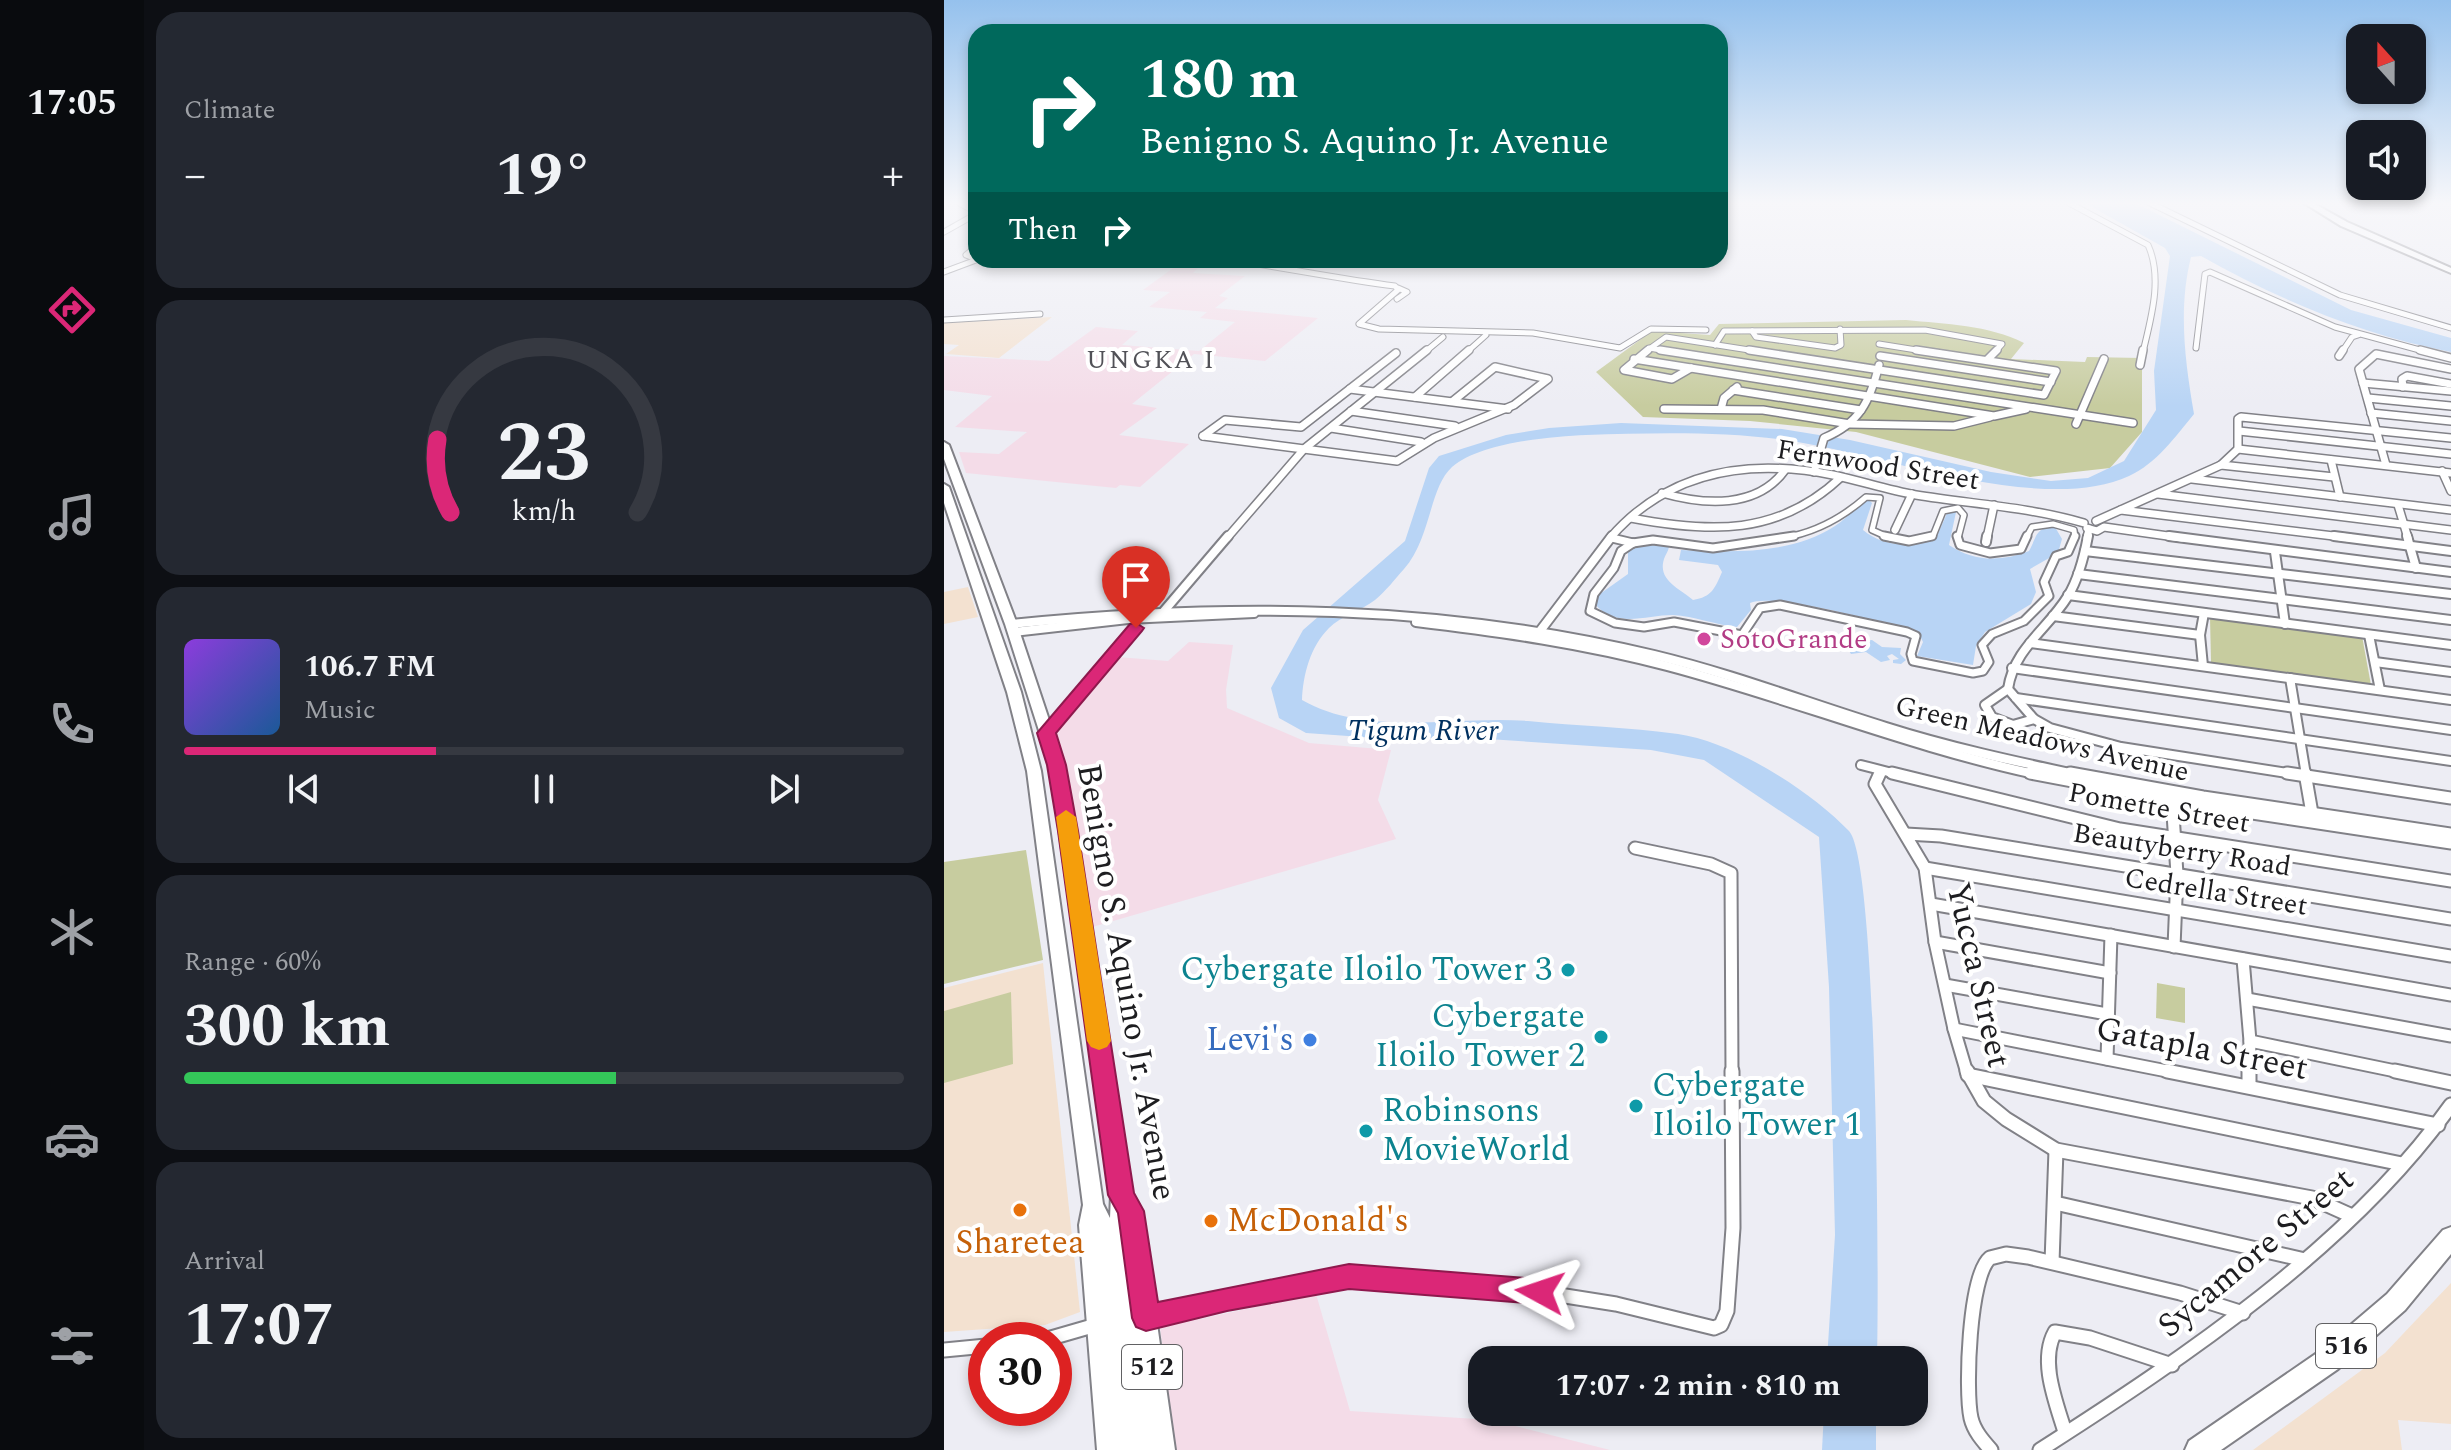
<!DOCTYPE html>
<meta charset="utf-8">
<style>
body{margin:0;font-family:Spectral,serif;background:#242831;color:#f1f3f6;height:100vh;display:flex;flex-direction:column;font-size:30px;white-space:nowrap}
*{box-sizing:border-box;margin:0}
p{font-size:26px;color:#9ea1a6}
.icon{flex:none;width:44px;height:44px;fill:none;stroke:currentColor;stroke-width:2;stroke-linecap:round;stroke-linejoin:round}
.map{position:relative;flex:1;overflow:hidden}
.sheet{display:flex;flex-direction:column;gap:12px;padding:12px;background:#0d0f14;width:800px}
.sheet>*{flex:none}
.guide{position:absolute;left:24px;top:24px;width:760px;height:244px;border-radius:24px;box-shadow:0 4px 12px #0003;background:#00695c;color:#fff;overflow:hidden}
.needle{width:52px;rotate:339deg}
.controls{position:absolute;left:1402px;top:24px;display:grid;gap:16px}
.controls a{display:grid;place-items:center;width:80px;height:80px;border-radius:16px;background:#171b24;box-shadow:0 4px 12px #0003;font-size:40px}
.speed{position:absolute;left:24px;top:1322px;display:flex;gap:16px;font-size:40px;font-weight:700;text-align:center}
.speed>*{display:grid;place-content:center;width:104px;height:104px;border-radius:50%;background:#171b24;box-shadow:0 4px 12px #0003;line-height:1}
.speed .limit{border:12px solid #d22;background:#fff;color:#111}
.pin{position:absolute;display:grid;place-items:center;width:68px;height:68px;color:#fff;margin:-82px -34px;border-radius:50% 50% 50% 0;rotate:-45deg;box-shadow:0 0 8px #0007}
.pin .icon{rotate:45deg}
.me{position:absolute;width:88px;margin:-44px;rotate:275deg;stroke-linejoin:round;filter:drop-shadow(0 0 6px #0008)}
.turn{display:flex;align-items:center;gap:28px;height:168px;padding:0 40px;font-size:36px}
.turn .icon{width:104px;height:104px;stroke-width:2.5}
.turn b{display:block;font-size:56px;line-height:68px}
.then{display:flex;align-items:center;height:76px;padding:0 40px;background:#0003;gap:16px;font-size:30px}
.big{font-size:60px;font-weight:700;line-height:1.1}
.sheet .card{flex:1;display:flex;flex-direction:column;justify-content:center;gap:12px;min-width:0;padding:0 28px;border-radius:24px;background:#242831}
.sheet .dial{align-items:center;gap:0}
.dial svg{height:208px;overflow:visible;fill:none;stroke:#363941;stroke-width:7;stroke-linecap:round;text-anchor:middle}
.dial text{fill:#f1f3f6;stroke:none}
.song{display:flex;align-items:center;gap:24px}
.cover{width:96px;height:96px;border-radius:12px;background:linear-gradient(135deg,hsl(270 70% 55%),hsl(210 70% 35%))}
.played{height:8px;border-radius:4px;background:linear-gradient(90deg,#db2777 35%,#363941 35%)}
.keys{display:flex;justify-content:space-around;direction:ltr}
.heat{display:flex;justify-content:space-between;align-items:center;font-size:44px;direction:ltr}
.charge{height:12px;border-radius:6px;background:linear-gradient(90deg,#34c759 60%,#363941 0)}
.trip{position:absolute;left:524px;top:1346px;width:460px;height:80px;border-radius:24px;background:#171b24;box-shadow:0 4px 12px #0003;font-weight:700;line-height:80px;text-align:center}
main{display:flex;flex:1;min-height:0}
.menu{display:flex;flex-direction:column;width:144px;justify-content:space-around;align-items:center;background:#090b0e;color:#9ea1a6}
.menu .icon{width:56px;height:56px}
.menu .on{color:#db2777}
.menu b{font-size:36px;color:#f1f3f6}
.map>svg:first-child{display:block}
</style>
<main>
<nav class="menu">
<b>17:05</b>
<svg class="icon on" aria-label="directions" viewBox="0 0 24 24"><path d="M12 3l9 9-9 9-9-9zM9 14v-3h6M13 9l2 2-2 2"/></svg>
<svg class="icon" aria-label="music" viewBox="0 0 24 24"><path d="M9 18V5l10-2v13"/><circle cx="6" cy="18" r="3"/><circle cx="16" cy="16" r="3"/></svg>
<svg class="icon" aria-label="phone" viewBox="0 0 24 24"><path d="M5 4h4l2 5-3 2q2 4 5 5l2-3 5 2v4C11 20 4 13 5 4z"/></svg>
<svg class="icon" aria-label="climate" viewBox="0 0 24 24"><path d="M12 3v18M4 7l16 10M4 17L20 7"/></svg>
<svg class="icon" aria-label="car" viewBox="0 0 24 24"><path d="M5 17H2v-5l4-1 3-4h7l3 4 3 1v5h-3M9 17h6M6 11h13"/><circle cx="7" cy="17" r="2"/><circle cx="17" cy="17" r="2"/></svg>
<svg class="icon" aria-label="filters" viewBox="0 0 24 24"><path d="M4 7h16M4 17h16"/><circle cx="9" cy="7" r="2"/><circle cx="15" cy="17" r="2"/></svg>
</nav>
<section class="sheet">
<div class="card"><p>Climate</p>
<div class="heat"><a>−</a><b class="big">19°</b><a>+</a></div>
</div>
<div class="card dial"><svg viewBox="0 0 100 80">
<path d="M14 69A42 42 0 1 1 86 69"/>
<path d="M14 69A42 42 0 0 1 9 41" stroke="#db2777"/>
<text x="50" y="56" font-size="32" font-weight="700">23</text>
<text x="50" y="72" font-size="11">km/h</text>
</svg></div>
<div class="card">
<div class="song"><i class="cover"></i><div><b>106.7 FM</b><p>Music</p></div></div>
<div class="played"></div>
<div class="keys"><svg class="icon" aria-label="previous" viewBox="0 0 24 24"><path d="M18 5L8 12l10 7zM5 5v14"/></svg><svg class="icon" aria-label="pause" viewBox="0 0 24 24"><path d="M8 5v14M16 5v14"/></svg><svg class="icon" aria-label="next" viewBox="0 0 24 24"><path d="M6 5l10 7-10 7zM19 5v14"/></svg></div>
</div>
<div class="card"><p>Range · 60%</p><b class="big">300 km</b><div class="charge"></div></div>
<div class="card"><p>Arrival</p><b class="big">17:07</b></div>
</section>
<div class="map">
<svg width="1507" height="1450" viewBox="0 0 1507 1450">
<rect width="100%" height="100%" fill="#ededf4"/>
<g fill="#f3e1d0">
<path d="M108,317L55,358L2,354L15,345L0,344V323Z"/>
<path d="M24,587L34,617L0,624V592Z"/>
<path d="M99,963L136,1312L101,1325L0,1332V988Z"/>
<path d="M1507,1283V1424L1454,1420L1458,1450H1309L1441,1353Z"/>
</g>
<g fill="#f4dce8">
<path d="M240,260H262L249,273L301,276L275,296L284,298L271,308L374,318L321,361L250,354L188,404L213,408L175,435L245,444L196,487L176,485L172,488L22,473L15,452L55,454L83,432L11,427L48,396L0,390V356L105,361L152,327L194,331L178,345L255,351L291,322L256,318L263,312L205,307L226,292L199,290Z"/>
<path d="M245,642L289,645L282,690L283,708L365,743L447,750L434,800L452,839L145,928L133,826L123,771L109,728L173,657L224,661Z"/>
<path d="M372,1294L406,1411L548,1420L666,1450H231L215,1318L243,1312L256,1319Z"/>
</g>
<g fill="#c7cc9f">
<path d="M962,320C1001,324 1045,325 1080,343L1067,359L1141,362L1143,357L1198,358V432L1166,468L1086,477L912,432L806,421L699,417L652,372L708,331L766,335L775,324Z"/>
<path d="M1266,616L1418,636L1427,685L1267,663Z"/>
<path d="M82,850L99,960L0,984V862Z"/>
<path d="M1213,983L1241,988V1023L1212,1018Z"/>
<path d="M67,992L69,1064L0,1083V1011Z"/>
</g>
<g fill="#b8d4f5">
<path d="M1141,203H1191L1407,310L1507,338V352C1419,335 1335,300 1257,256L1247,257C1234,309 1241,361 1250,414C1232,436 1212,464 1185,476C1099,516 935,453 841,440C776,431 707,433 642,435C605,437 537,442 508,467C485,488 487,539 460,569C451,579 442,591 431,600C417,611 397,616 385,628C366,647 359,675 358,700C425,738 510,715 584,721C633,726 685,727 734,734C790,742 867,791 905,831C934,862 935,1292 933,1360H883L891,1235L885,987L875,837L760,760L707,750L529,738H432L362,733L335,718L327,688L359,630L461,541L485,468L495,456L562,435L605,428L677,423L838,429L906,440L1047,472L1107,481L1144,478L1180,461L1212,410L1210,371L1226,256L1221,248Z"/>
<path d="M925,500L928,503L919,530C941,548 967,547 993,536L1004,511L1012,512L1005,545C1030,562 1057,562 1085,551C1093,537 1091,527 1111,527L1118,539L1114,553L1086,569L1092,592L1087,604L1041,632L1032,646L1029,665L973,656L979,642L975,634C947,624 830,592 806,603L807,610L793,627C772,625 750,616 729,615C702,615 671,629 651,604L653,596L684,574V552L688,546L707,543L725,547C724,552 721,555 720,559C713,581 737,589 749,600C768,597 771,588 778,572L774,565L735,560L737,550C787,552 847,555 891,526C901,520 910,509 919,501Z"/>
<path d="M928,640L938,647L957,648L956,654L962,660L957,664L949,663V660L955,659L948,654L943,656L946,660L937,662L922,652L907,654L904,649L916,646L918,641Z"/>
<path d="M880,1412H932V1450H878Z"/>
</g>
<g fill="none" stroke-linecap="round" stroke-linejoin="round">
<defs>
<g id="pedestrian-far1">
<path d="M838,538C871,533 897,519 922,497L936,498L928,530L946,538"/>
<path d="M981,538L989,536L999,511L1014,508L1020,515L1014,538"/>
<path d="M1082,538L1088,527L1109,524L1130,530L1131,538"/>
</g>
<g id="pedestrian">
<path d="M940,536L965,541L988,536"/>
<path d="M1013,536L1016,545L1046,553L1077,549L1083,536"/>
<path d="M668,538L689,543"/>
<path d="M689,543L677,551L670,568L650,594L646,611L671,623L700,627L730,622L798,635L816,608L836,605L963,632L972,636L967,654L969,661L1029,673L1039,671L1045,662L1038,645L1048,634L1080,621L1105,596L1100,582L1112,556L1124,552L1131,536"/>
<path d="M689,543L709,540L769,548L850,536"/>
</g>
<g id="minor-far4">
<path d="M15,203L32,212"/>
<path d="M1125,203L1204,245C1219,278 1207,318 1199,352"/>
<path d="M1206,203L1396,295L1507,328"/>
<path d="M0,232L32,214"/>
<path d="M32,247L22,255L32,259"/>
<path d="M287,260C342,268 396,279 451,286L454,290L415,324L435,329L589,333L676,348L707,329L762,330"/>
<path d="M0,272L32,260"/>
<path d="M453,299L463,292L454,288"/>
<path d="M0,320L96,314"/>
<path d="M808,331L812,337L891,348L897,345L896,329"/>
<path d="M935,344L985,352"/>
<path d="M771,345L780,331L981,330L1058,344L1051,352"/>
<path d="M705,348L729,352"/>
<path d="M1252,348L1261,274L1266,272L1391,327L1483,352"/>
<path d="M481,352L499,337"/>
<path d="M523,352L542,335"/>
<path d="M701,352L722,337L818,352"/>
<path d="M1398,352L1408,337L1414,335"/>
</g>
<g id="minor-far3">
<path d="M704,350L680,370L728,379L747,368"/>
<path d="M716,350L1189,423"/>
<path d="M805,350L1100,395L1112,371L972,350"/>
<path d="M1476,350L1507,358"/>
<path d="M936,356L1107,382"/>
<path d="M1395,356L1399,350"/>
<path d="M690,359L1050,416L1082,409"/>
<path d="M1043,360L1053,350"/>
<path d="M1196,365L1199,350"/>
<path d="M1419,383L1507,391"/>
<path d="M1459,387L1458,379L1463,376L1507,384"/>
<path d="M406,389L564,409"/>
<path d="M789,390L917,410"/>
<path d="M471,397L525,350"/>
<path d="M1424,398L1507,406"/>
<path d="M720,409L819,410L906,424L1010,426L1046,417"/>
<path d="M777,409L780,398L793,387"/>
<path d="M407,411L511,426"/>
<path d="M1427,413L1507,421"/>
<path d="M1132,424L1160,359"/>
<path d="M387,428L477,442"/>
<path d="M1295,431L1507,454"/>
<path d="M259,436L453,461L490,438L570,405L604,379L551,367L509,401"/>
<path d="M259,436L281,420L357,427L452,353"/>
<path d="M1294,449L1507,473"/>
<path d="M1387,460L1396,497"/>
<path d="M1277,465L1390,477"/>
<path d="M1442,465L1415,369L1432,354L1507,369"/>
<path d="M1498,471L1507,491"/>
<path d="M870,472L880,438C916,423 926,401 935,365"/>
<path d="M1248,479L1507,510"/>
<path d="M718,493C760,505 813,509 841,470"/>
<path d="M1214,494L1507,530"/>
<path d="M1454,505L1464,538"/>
<path d="M1177,510L1406,538"/>
<path d="M687,518C766,533 834,536 896,478"/>
<path d="M1152,521L1277,465L1294,449V419L1297,417L1507,438"/>
<path d="M1143,528L1153,531L1160,527L1238,538"/>
<path d="M951,530L968,494"/>
<path d="M283,538L360,449L483,350"/>
<path d="M666,538C724,471 804,458 889,475C917,481 944,490 972,495C1028,504 1085,507 1140,523"/>
<path d="M1043,538L1050,505"/>
<path d="M1143,538L1145,529"/>
</g>
<g id="minor-far2">
<path d="M1144,536C1140,557 1135,578 1124,596C1104,629 1070,648 1064,689L1090,719L1106,728L1177,747L1356,775"/>
<path d="M1225,536L1507,572"/>
<path d="M1390,536L1507,551"/>
<path d="M1463,536L1472,568"/>
<path d="M1042,542L1043,536"/>
<path d="M1141,551L1507,594"/>
<path d="M1331,552L1341,624"/>
<path d="M1134,574L1507,620"/>
<path d="M1124,595L1507,645"/>
<path d="M220,611L284,536"/>
<path d="M1109,616L1256,635"/>
<path d="M472,622C556,632 641,644 723,666C848,699 968,748 1095,775"/>
<path d="M67,624C283,602 498,604 710,655C789,674 864,703 942,727C1005,747 1070,761 1135,775"/>
<path d="M70,632L184,619L310,613"/>
<path d="M593,635L668,536"/>
<path d="M1425,635L1436,690"/>
<path d="M1086,643L1507,700"/>
<path d="M1431,662L1507,672"/>
<path d="M1259,666L1256,635L1260,613"/>
<path d="M1068,668L1507,730"/>
<path d="M1346,678L1362,775"/>
<path d="M1064,689L1041,705L1048,717L1069,725L1090,719"/>
<path d="M1072,698L1507,761"/>
<path d="M103,733L192,628"/>
<path d="M917,765L956,775"/>
<path d="M935,775L937,771"/>
</g>
<g id="minor-far1">
<path d="M936,773L931,784L981,868L991,942L1010,1029L1023,1073"/>
<path d="M948,773L1176,829L1507,881"/>
<path d="M1086,773L1255,805L1507,843"/>
<path d="M1126,773L1259,797L1507,834"/>
<path d="M1343,773L1507,798"/>
<path d="M1361,773L1369,819"/>
<path d="M1228,799L1233,874L1230,947"/>
<path d="M962,834L997,836L1507,919"/>
<path d="M691,848L767,864L787,873L788,1073"/>
<path d="M981,868L1507,956"/>
<path d="M987,904L1507,995"/>
<path d="M991,942L1166,973"/>
<path d="M1299,959L1306,1041L1305,1073"/>
<path d="M1001,985L1163,1014"/>
<path d="M1303,999L1507,1036"/>
<path d="M1010,1029L1233,1073"/>
<path d="M1306,1041L1461,1073"/>
<path d="M1163,1059L1167,935"/>
</g>
<g id="minor">
<path d="M1023,1071L1040,1101L1062,1119L1112,1150L1368,1198L1408,1216"/>
<path d="M1223,1071L1494,1125"/>
<path d="M1451,1071L1507,1083"/>
<path d="M1024,1075L1458,1164"/>
<path d="M1305,1085V1071"/>
<path d="M1111,1203L1361,1260"/>
<path d="M1108,1262L1112,1150"/>
<path d="M202,1318L405,1276L596,1292L672,1304L770,1328L777,1325L783,1311L789,1228L788,1071"/>
<path d="M100,1340L152,1325"/>
<path d="M0,1350L42,1346"/>
<path d="M1121,1432C1112,1402 1095,1361 1111,1332L1146,1338L1228,1365"/>
<path d="M1047,1450C1039,1441 1030,1431 1027,1418C1021,1391 1025,1275 1046,1258L1062,1254L1084,1257L1236,1293L1299,1313"/>
<path d="M1096,1450C1240,1358 1407,1246 1507,1105"/>
</g>
<path id="secondary" d="M1360,203H1369L1403,222L1507,268V273L1397,226Z"/>
<path id="primary" d="M0,442L5,445L73,624L120,765L187,1193L197,1211L231,1450H153L135,1225L139,1205L83,771L63,692L0,503V484L5,487L77,692L97,771L159,1204L166,1218L167,1195L106,765L61,624L0,459Z"/>
<path id="trunk" d="M1507,1227V1254L1461,1310L1394,1369L1277,1450H1241L1245,1441L1376,1351L1443,1294L1499,1230Z"/>
</defs>
<use href="#pedestrian-far1" stroke="#818187" stroke-width="8"/>
<use href="#pedestrian" stroke="#818187" stroke-width="11"/>
<use href="#minor-far4" stroke="#818187" stroke-width="7"/>
<use href="#minor-far3" stroke="#818187" stroke-width="10"/>
<use href="#minor-far2" stroke="#818187" stroke-width="12"/>
<use href="#minor-far1" stroke="#818187" stroke-width="15"/>
<use href="#minor" stroke="#818187" stroke-width="17"/>
<use href="#secondary" stroke="#818187" stroke-width="4"/>
<use href="#primary" stroke="#818187" stroke-width="4"/>
<use href="#trunk" stroke="#818187" stroke-width="4"/>
<use href="#pedestrian-far1" stroke="#fff" stroke-width="5"/>
<use href="#pedestrian" stroke="#fff" stroke-width="7"/>
<use href="#minor-far4" stroke="#fff" stroke-width="5"/>
<use href="#minor-far3" stroke="#fff" stroke-width="7"/>
<use href="#minor-far2" stroke="#fff" stroke-width="8"/>
<use href="#minor-far1" stroke="#fff" stroke-width="11"/>
<use href="#minor" stroke="#fff" stroke-width="13"/>
<use href="#secondary" fill="#fff" fill-rule="evenodd"/>
<use href="#primary" fill="#fff" fill-rule="evenodd"/>
<use href="#trunk" fill="#fff" fill-rule="evenodd"/>
</g>
<linearGradient id="sky" x2="0" y2="1"><stop stop-color="#95c1ed"/><stop offset="0.5" stop-color="#f7f7fa"/><stop offset="1" stop-color="#f7f7fa" stop-opacity="0"/></linearGradient>
<rect width="1507" height="406" fill="url(#sky)"/>
<path fill="#db2777" stroke="#8e194d" stroke-width="2" d="M192,623L200,628L198,631L112,733L122,765L134,831L190,1193L200,1211L214,1302L405,1264L596,1279L606,1283L610,1292L606,1301L596,1304L405,1289L283,1311L202,1331L192,1327L188,1318L174,1213L164,1195L114,831L103,765L93,733L186,624Z"/>
<path fill="#f59e0b" d="M122,810L132,817L167,1041L163,1047L155,1050L147,1047L143,1041L112,817Z"/>
<circle fill="#d1479c" stroke="#fff" stroke-width="3" cx="760" cy="639" r="8"/>
<g fill="#0f9aa8" stroke="#fff" stroke-width="3">
<circle cx="624" cy="970" r="8"/>
<circle cx="657" cy="1037" r="8"/>
<circle cx="692" cy="1106" r="8"/>
<circle cx="422" cy="1131" r="8"/>
</g>
<circle fill="#3f7fe0" stroke="#fff" stroke-width="3" cx="366" cy="1040" r="8"/>
<g fill="#e8710a" stroke="#fff" stroke-width="3">
<circle cx="76" cy="1210" r="8"/>
<circle cx="267" cy="1221" r="8"/>
</g>
<g text-anchor="middle" dominant-baseline="central" stroke-width="8" stroke-linejoin="round" paint-order="stroke">
<g font-size="26" letter-spacing="2" fill="#515157" stroke="#fff">
<text x="207" y="360">UNGKA I</text>
</g>
<g fill="#fff" stroke="#616163" stroke-width="2">
<rect x="1372" y="1324" width="60" height="44" rx="6"/>
<rect x="178" y="1345" width="60" height="44" rx="6"/>
</g>
<g font-size="26" font-weight="bold" fill="#1d1d20">
<text x="1402" y="1346">516</text>
<text x="208" y="1367">512</text>
</g>
<g font-size="28" fill="#1d1d20" stroke="#fff">
<text transform="translate(934 465) rotate(9)">Fernwood Street</text>
<text transform="translate(1098 739) rotate(13)">Green Meadows Avenue</text>
<text transform="translate(1215 808) rotate(10)">Pomette Street</text>
<text transform="translate(1238 850) rotate(9)">Beautyberry Road</text>
<text transform="translate(1272 892) rotate(9)">Cedrella Street</text>
</g>
<g font-size="28" fill="#b23c85" stroke="#fff" text-anchor="start">
<text x="776" y="639">SotoGrande</text>
</g>
<g font-size="30" font-style="italic" fill="#00305f" stroke="#fff">
<text x="479" y="731">Tigum River</text>
</g>
<g font-size="34" fill="#0d838f" stroke="#fff" text-anchor="end">
<text x="608" y="970">Cybergate Iloilo Tower 3</text>
<text x="641" y="1017">Cybergate<tspan x="641" dy="39">Iloilo Tower 2</tspan></text>
<text x="708" y="1086" text-anchor="start">Cybergate<tspan x="708" dy="39">Iloilo Tower 1</tspan></text>
<text x="438" y="1111" text-anchor="start">Robinsons<tspan x="438" dy="39">MovieWorld</tspan></text>
</g>
<g font-size="34" fill="#1d1d20" stroke="#fff">
<text transform="translate(1034 975) rotate(77)">Yucca Street</text>
<text transform="translate(182 982) rotate(80)">Benigno S. Aquino Jr. Avenue</text>
<text transform="translate(1258 1049) rotate(11)">Gatapla Street</text>
<text transform="translate(1312 1253) rotate(-40)">Sycamore Street</text>
</g>
<g font-size="34" fill="#366cbe" stroke="#fff" text-anchor="end">
<text x="350" y="1040">Levi's</text>
</g>
<g font-size="34" fill="#c56008" stroke="#fff" text-anchor="start">
<text x="283" y="1221">McDonald's</text>
<text x="76" y="1243" text-anchor="middle">Sharetea</text>
</g>
</g>
</svg>
<div class="controls">
<a><svg class="needle" viewBox="-14 -14 28 28"><path d="M0-13l5 13h-10z" fill="#e53935"/><path d="M0 13l5-13h-10z" fill="#9ea1a6"/></svg></a>
<a><svg class="icon" aria-label="sound" viewBox="0 0 24 24"><path d="M4 9h4l5-4v14l-5-4H4zM17 9q2 3 0 6"/></svg></a>
</div>
<div class="speed"><div class="limit">30</div></div>
<div class="pin" style="left:192px;top:628px;background:#d93025"><svg class="icon" aria-label="arrive" viewBox="0 0 24 24"><path d="M6 21V4h12l-3 4 3 4H6"/></svg></div>
<svg class="me" style="left:596px;top:1292px" viewBox="-20 -20 40 40"><path d="M0-17L14 15 0 8-14 15z" fill="#db2777" stroke="#fff" stroke-width="4"/></svg>
<div class="trip">17:07 · 2 min · 810 m</div>
<div class="guide">
<div class="turn"><svg class="icon" aria-label="right" viewBox="0 0 24 24"><path d="M7 20v-9h11M14 6l5 5-5 5"/></svg><div><b>180 m</b>Benigno S. Aquino Jr. Avenue</div></div>
<div class="then">Then<svg class="icon" aria-label="right" viewBox="0 0 24 24"><path d="M7 20v-9h11M14 6l5 5-5 5"/></svg></div>
</div>
</div>
</main>
